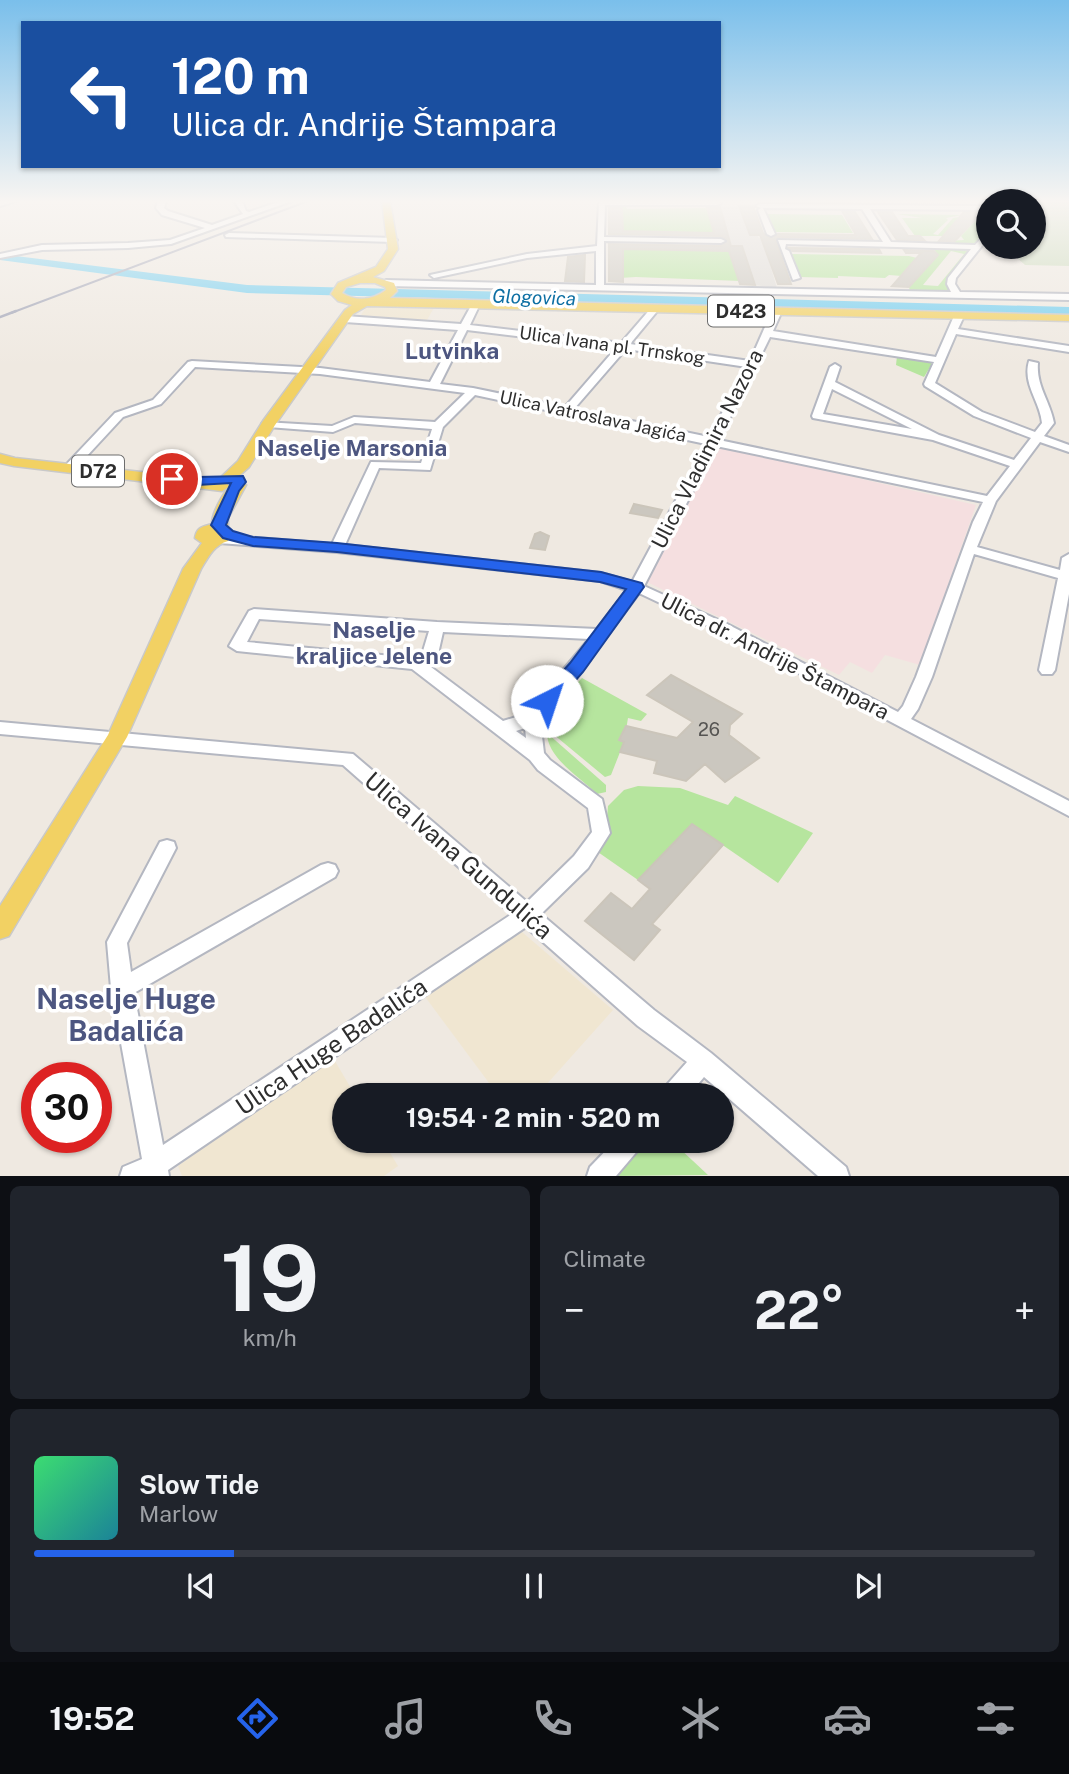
<!DOCTYPE html>
<meta charset="utf-8">
<style>
body{margin:0;font-family:"Public Sans",sans-serif;background:#20242c;color:#f1f3f6;height:100vh;display:flex;flex-direction:column;font-size:26px;white-space:nowrap}
*{box-sizing:border-box;margin:0}
p{font-size:23px;color:#9ea1a6}
.icon{flex:none;width:38px;height:38px;fill:none;stroke:currentColor;stroke-width:2;stroke-linecap:round;stroke-linejoin:round}
.map{position:relative;height:1176px;overflow:hidden}
.panel{display:flex;flex-direction:column;gap:10px;padding:10px;background:#0d0f14;flex:1}
.panel>*{flex:none}
.top-card{position:absolute;left:21px;top:21px;width:700px;height:147px;border-radius:0px;box-shadow:0 2px 5px #0004;background:#1a4fa0;color:#fff;overflow:hidden}
.controls{position:absolute;left:976px;top:189px;display:grid;gap:14px}
.controls a{display:grid;place-items:center;width:70px;height:70px;border-radius:50%;background:#171b24;box-shadow:0 2px 5px #0004;font-size:35px}
.speed{position:absolute;left:21px;top:1062px;display:flex;gap:14px;font-size:35px;font-weight:700;text-align:center}
.speed>*{display:grid;place-content:center;width:91px;height:91px;border-radius:50%;background:#171b24;box-shadow:0 2px 5px #0004;line-height:1}
.speed .limit{border:10px solid #d22;background:#fff;color:#111}
.pin{position:absolute;display:grid;place-items:center;width:60px;height:60px;color:#fff;margin:-30px;border:4px solid #fff;border-radius:50%;box-shadow:0 2px 7px #0007}
.me{position:absolute;width:77px;margin:-38px;rotate:41deg;stroke-linejoin:round;filter:drop-shadow(0 0 5px #0008)}
.turn{display:flex;align-items:center;gap:24px;height:147px;padding:0 35px;font-size:32px}
.turn .icon{width:91px;height:91px;stroke-width:2.5}
.turn b{display:block;font-size:49px;line-height:60px}
.big{font-size:52px;font-weight:700;line-height:1.1}
.panel .card{flex:1;display:flex;flex-direction:column;justify-content:center;gap:10px;min-width:0;padding:0 24px;border-radius:10px;background:#20242c}
.panel .dial{align-items:center;gap:0}
.dial b{font-size:91px;line-height:1}
.song{display:flex;align-items:center;gap:21px}
.cover{width:84px;height:84px;border-radius:10px;background:linear-gradient(135deg,hsl(140 70% 55%),hsl(190 70% 35%))}
.played{height:7px;border-radius:4px;background:linear-gradient(90deg,#2563eb 20%,#363941 20%)}
.keys{display:flex;justify-content:space-around;direction:ltr}
.heat{display:flex;justify-content:space-between;align-items:center;font-size:38px;direction:ltr}
.panel .tiles{flex:1;display:grid;gap:10px;grid-template-columns:1fr 1fr}
.card:last-child{grid-column:span 2}
.trip{position:absolute;left:332px;top:1083px;width:402px;height:70px;border-radius:35px;background:#171b24;box-shadow:0 2px 5px #0004;font-weight:700;line-height:70px;text-align:center}
.tab-bar{display:flex;height:112px;justify-content:space-around;align-items:center;background:#090b0e;color:#9ea1a6}
.tab-bar .icon{width:49px;height:49px}
.tab-bar .active{color:#2563eb}
.tab-bar b{font-size:32px;color:#f1f3f6}
.map>svg:first-child{display:block}
</style>
<div class="map">
<svg width="1069" height="1176" viewBox="0 0 1069 1176">
<rect width="100%" height="100%" fill="#efe9e1"/>
<g fill="#f0e6d1">
<path d="M372,304L435,306L427,320L359,318L367,306Z"/>
<path d="M522,932L613,1010L537,1095H498L423,994Z"/>
<path d="M332,1056L355,1095L345,1096V1141H383L398,1166L384,1176H182L178,1166Z"/>
</g>
<path fill="#f5dfe0" d="M721,447L976,505L920,665L885,655L872,673L850,662L839,675L647,582L682,511Z"/>
<g fill="#b6e59e" fill-rule="evenodd">
<path d="M616,206L626,207L627,209L713,208L720,233L617,232L623,229L622,210H616Z"/>
<path d="M989,209V229L981,230L986,232L976,244L933,245L931,242L964,240L961,236L978,218H985L981,216L983,212L972,211Z"/>
<path d="M767,214L842,215L853,233L774,232Z"/>
<path d="M897,214L962,215L946,218L948,220L933,234L938,235L953,218L960,217L948,236H915L902,218H922Z"/>
<path d="M619,247L726,251L735,249L730,254L738,278L741,281L636,277L619,278L623,275V250Z"/>
<path d="M935,247L969,251L947,278L951,292H910L909,287L938,255L933,248ZM951,251L964,254L938,286L923,285Z"/>
<path d="M791,254L909,256L917,258L902,276L889,275L885,278L838,276V278L800,277Z"/>
<path d="M897,356L928,360L932,364L924,377L896,365Z"/>
<path d="M582,678L647,714L641,721L628,718L624,742L611,775L605,777L547,729C547,707 568,693 582,678Z"/>
<path d="M547,733L606,785V792L597,794C581,778 547,758 547,733Z"/>
<path d="M638,786L680,788L728,805L735,796L813,833L778,883L692,824L638,880L595,850L606,829L608,806L624,790Z"/>
<path d="M641,1141H681L677,1146L708,1175L611,1176Z"/>
</g>
<path fill="#c8d9b8" d="M1039,201H1069V266L1025,265L1016,257L993,251L998,247H1034V209Z"/>
<path fill="#dfdcd8" d="M740,206L759,238H762L777,288L755,285L743,247L732,246L720,207Z"/>
<g fill="none" stroke-linecap="round" stroke-linejoin="round">
<path fill="#75cff0" fill-rule="evenodd" d="M0,254L247,285L1069,307V315L247,293L0,260Z"/>
</g>
<g fill="#cbc7bf" stroke="#cbc5ba" stroke-width="2">
<path d="M739,206H753L763,233L770,238L777,234L856,235L842,211L855,212L872,239L778,237L776,241L791,284H778L760,235H750Z"/>
<path d="M720,207L731,246H742L755,285L740,284L729,251L623,249V282L609,281V244L721,246L727,240L721,236L609,234V208H622L623,231L714,233L707,208Z"/>
<path d="M878,212H892L908,236H920L925,241L897,240Z"/>
<path d="M964,212L981,213L954,242L939,241Z"/>
<path d="M788,248L879,249L881,253L792,251Z"/>
<path d="M904,250L934,251L938,255L909,287L892,286L921,253H906Z"/>
<path d="M585,255L584,282L565,281L568,257Z"/>
<path d="M634,504L662,510L658,518L630,513Z"/>
<path d="M540,532L549,536L545,550L530,548L535,534Z"/>
<path d="M671,675L742,714L730,725L729,735L759,758L725,782L705,764L686,781L654,773L657,761L620,752L624,742L619,740L626,726L677,738L693,722L647,695Z"/>
<path d="M692,824L723,845L652,924L660,930L634,960L585,921L611,893L632,909L650,889L638,880Z"/>
</g>
<g fill="none" stroke-linecap="round" stroke-linejoin="round">
<defs>
<g id="minor">
<path d="M15,201L13,202L0,206V202Z"/>
<path d="M158,201H166L164,208L168,211L212,225L243,214L234,201H242L246,211L249,212L281,201H292L171,244L128,248L42,250L0,258V254L42,245L128,243L170,240L205,228L162,215L156,208Z"/>
<path d="M718,201L721,203L717,205H605L604,237L721,239L725,241L721,243L604,241V285L951,292L947,284L948,278L971,249L786,244L785,249L789,251L800,278L793,280L778,240L883,242L862,209L763,208L775,234L771,236L767,234L758,210L761,208L756,206L760,204L989,206V210L870,209L891,242L975,245L989,230V237L956,278L955,284L960,292L1069,294V300L386,286L382,283L386,280L596,285V251L527,258L434,278L430,275L527,254L597,246L599,202Z"/>
<path d="M229,233L393,238L397,240L393,242L226,237L225,235Z"/>
<path d="M476,301L480,304L470,325L621,343L652,307L655,306L659,309L630,344L750,361L772,311L777,308L782,311L773,331L936,357L954,316L959,313L964,316L958,329L1069,346V352L956,334L935,383L982,412L1035,432L1042,423C1040,401 1022,384 1029,361L1038,363C1036,386 1050,401 1054,423L1044,436L1069,445V452L1040,442L996,501L977,547L1060,570L1062,558L1069,554V594L1055,670L1052,674H1042L1039,670L1058,578L974,554L932,677L918,709L911,719L1069,801V816L717,630L639,593L581,671L540,719L544,753L550,760L602,799L610,833L588,868L541,914L654,1010L711,1053L846,1167L849,1176H818L704,1077L688,1096H661L664,1088L687,1062L638,1026L526,927L168,1170L169,1176H120L123,1167L142,1159L111,988L107,942L160,842L167,840L174,842L176,848L127,943L131,972L321,865L328,863L335,865L338,871L335,877L134,993L163,1145L512,914L343,765L0,734V722L353,754L527,902L574,856L592,832L588,808L538,770L530,760L412,669L237,651L229,646L249,611L254,609L437,622L597,629L627,590L600,581L337,552L219,543L212,539L219,535L332,544L371,462L421,463L432,429L355,423L333,432L268,427L262,424L264,422L332,426L354,417L435,422L465,393L320,374L195,367L161,404L123,417L73,471H65L63,468L115,413L153,400L188,362L192,361L320,368L430,382L458,330L345,322L340,319L345,316L461,324L472,304ZM467,330L616,348L565,407L473,388L440,384ZM770,337L934,362L924,384L925,386L974,416L1031,438L1014,460L939,435L835,382L840,367L835,364L830,367L812,416L813,418L933,440L1010,466L987,496L719,440ZM626,349L747,367L709,437L574,409ZM832,389L912,429L823,414ZM475,395L706,444L632,582L601,573L345,545L379,468L430,470L443,427ZM716,446L983,502L973,522L916,677L903,706L898,712L727,624L644,586ZM259,619L429,631L423,651L413,658L247,642ZM443,632L589,639L526,714L503,721L427,664L438,654ZM525,728L526,738L516,731Z"/>
<path d="M615,1141H643L639,1149L616,1176H587L590,1167Z"/>
</g>
<g id="major">
<path d="M382,201H390L398,249L384,271L373,277L394,283L397,291L390,298L1069,315V321L367,306L353,314L275,425L249,467L233,481H223L220,478L238,461L263,421L345,310L352,305L338,301L331,294L338,283L376,267L388,249ZM360,283H375L385,287L386,290C373,300 356,302 342,293L346,287Z"/>
<path d="M0,454L15,458L222,481L230,486L222,491L14,466L0,463Z"/>
<path d="M238,480L246,485L228,518V527L233,532L228,541C214,545 208,557 201,569L127,737L9,936L0,939V906L108,735L183,569L202,543L195,538C197,527 202,527 212,524C212,512 227,484 238,480Z"/>
</g>
</defs>
<use href="#minor" stroke="#b4b7c1" stroke-width="4"/>
<use href="#major" stroke="#c9c9c9" stroke-width="3"/>
<use href="#minor" fill="#fff" fill-rule="evenodd"/>
<use href="#major" fill="#f2d163" fill-rule="evenodd"/>
<path stroke="#a3a6b8" stroke-width="2" d="M11,313L308,201"/>
<path stroke="#a3a6b8" stroke-width="2.5" d="M0,317L16,311"/>
</g>
<linearGradient id="sky" x2="0" y2="1"><stop stop-color="#7abfeb"/><stop offset="0.55" stop-color="#f8f5f2"/><stop offset="1" stop-color="#f8f5f2" stop-opacity="0"/></linearGradient>
<rect width="1069" height="366" fill="url(#sky)"/>
<path fill="#2563eb" stroke="#184099" stroke-width="2" d="M172,475L197,477L243,476L246,482L239,491L226,525L233,531L253,537L337,543L601,572L642,583L644,587L583,672L553,706H540L538,701L540,697L570,663L626,589L600,582L337,552L253,546L223,538L211,525L231,483L197,485L167,482V476Z"/>
<g text-anchor="middle" dominant-baseline="central" stroke-width="7" stroke-linejoin="round" paint-order="stroke">
<g font-size="18" fill="#2e2e2e" stroke="#fff">
<text transform="translate(612 345) rotate(8)">Ulica Ivana pl. Trnskog</text>
<text transform="translate(593 416) rotate(12)">Ulica Vatroslava Jagića</text>
</g>
<g font-size="18" fill="#555452">
<text x="709" y="729">26</text>
</g>
<g font-size="19" font-style="italic" fill="#0d6fa3" stroke="#fff">
<text transform="translate(534 297) rotate(2)">Glogovica</text>
</g>
<g fill="#fff" stroke="#6d6d6d" stroke-width="2">
<rect x="708" y="295.5" width="66" height="31" rx="5"/>
<rect x="72" y="455.5" width="52" height="31" rx="5"/>
</g>
<g font-size="19" font-weight="bold" fill="#2e2e2e">
<text x="741" y="311">D423</text>
<text x="98" y="471">D72</text>
</g>
<g font-size="21" fill="#2e2e2e" stroke="#fff">
<text transform="translate(707 449) rotate(-63)">Ulica Vladimira Nazora</text>
<text transform="translate(775 656) rotate(27)">Ulica dr. Andrije Štampara</text>
</g>
<g font-size="23" font-weight="bold" fill="#4d5680" stroke="#fff">
<text x="452" y="350">Lutvinka</text>
</g>
<g font-size="23" font-weight="bold" fill="#4d5680" stroke="#fff">
<text x="352" y="447">Naselje Marsonia</text>
<text x="374" y="629">Naselje<tspan x="374" dy="26">kraljice Jelene</tspan></text>
</g>
<g font-size="24" fill="#2e2e2e" stroke="#fff">
<text transform="translate(459 855) rotate(41)">Ulica Ivana Gundulića</text>
<text transform="translate(331 1046) rotate(-34)">Ulica Huge Badalića</text>
</g>
<g font-size="28" font-weight="bold" fill="#4d5680" stroke="#fff">
<text x="126" y="998">Naselje Huge<tspan x="126" dy="32">Badalića</tspan></text>
</g>
</g>
</svg>
<div class="controls">
<a><svg class="icon" aria-label="search" viewBox="0 0 24 24"><circle cx="10" cy="10" r="6"/><path d="M15 15l6 6"/></svg></a>
</div>
<div class="speed"><div class="limit">30</div></div>
<div class="pin" style="left:172px;top:479px;background:#d93025"><svg class="icon" aria-label="arrive" viewBox="0 0 24 24"><path d="M6 21V4h12l-3 4 3 4H6"/></svg></div>
<svg class="me" style="left:547px;top:701px" viewBox="-20 -20 40 40"><circle r="19" fill="#fff"/><path d="M0-13L10 11 0 6-10 11z" fill="#2563eb"/></svg>
<div class="trip">19:54 · 2 min · 520 m</div>
<div class="top-card">
<div class="turn"><svg class="icon" aria-label="left" viewBox="0 0 24 24"><path d="M17 20v-9H6M10 6l-5 5 5 5"/></svg><div><b>120 m</b>Ulica dr. Andrije Štampara</div></div>
</div>
</div>
<section class="panel">
<div class="tiles">
<div class="card dial"><b>19</b><p>km/h</p></div>
<div class="card"><p>Climate</p>
<div class="heat"><a>−</a><b class="big">22°</b><a>+</a></div>
</div>
<div class="card">
<div class="song"><i class="cover"></i><div><b>Slow Tide</b><p>Marlow</p></div></div>
<div class="played"></div>
<div class="keys"><svg class="icon" aria-label="previous" viewBox="0 0 24 24"><path d="M18 5L8 12l10 7zM5 5v14"/></svg><svg class="icon" aria-label="pause" viewBox="0 0 24 24"><path d="M8 5v14M16 5v14"/></svg><svg class="icon" aria-label="next" viewBox="0 0 24 24"><path d="M6 5l10 7-10 7zM19 5v14"/></svg></div>
</div>
</div>
</section>
<nav class="tab-bar">
<b>19:52</b>
<svg class="icon active" aria-label="directions" viewBox="0 0 24 24"><path d="M12 3l9 9-9 9-9-9zM9 14v-3h6M13 9l2 2-2 2"/></svg>
<svg class="icon" aria-label="music" viewBox="0 0 24 24"><path d="M9 18V5l10-2v13"/><circle cx="6" cy="18" r="3"/><circle cx="16" cy="16" r="3"/></svg>
<svg class="icon" aria-label="phone" viewBox="0 0 24 24"><path d="M5 4h4l2 5-3 2q2 4 5 5l2-3 5 2v4C11 20 4 13 5 4z"/></svg>
<svg class="icon" aria-label="climate" viewBox="0 0 24 24"><path d="M12 3v18M4 7l16 10M4 17L20 7"/></svg>
<svg class="icon" aria-label="car" viewBox="0 0 24 24"><path d="M5 17H2v-5l4-1 3-4h7l3 4 3 1v5h-3M9 17h6M6 11h13"/><circle cx="7" cy="17" r="2"/><circle cx="17" cy="17" r="2"/></svg>
<svg class="icon" aria-label="filters" viewBox="0 0 24 24"><path d="M4 7h16M4 17h16"/><circle cx="9" cy="7" r="2"/><circle cx="15" cy="17" r="2"/></svg>
</nav>
